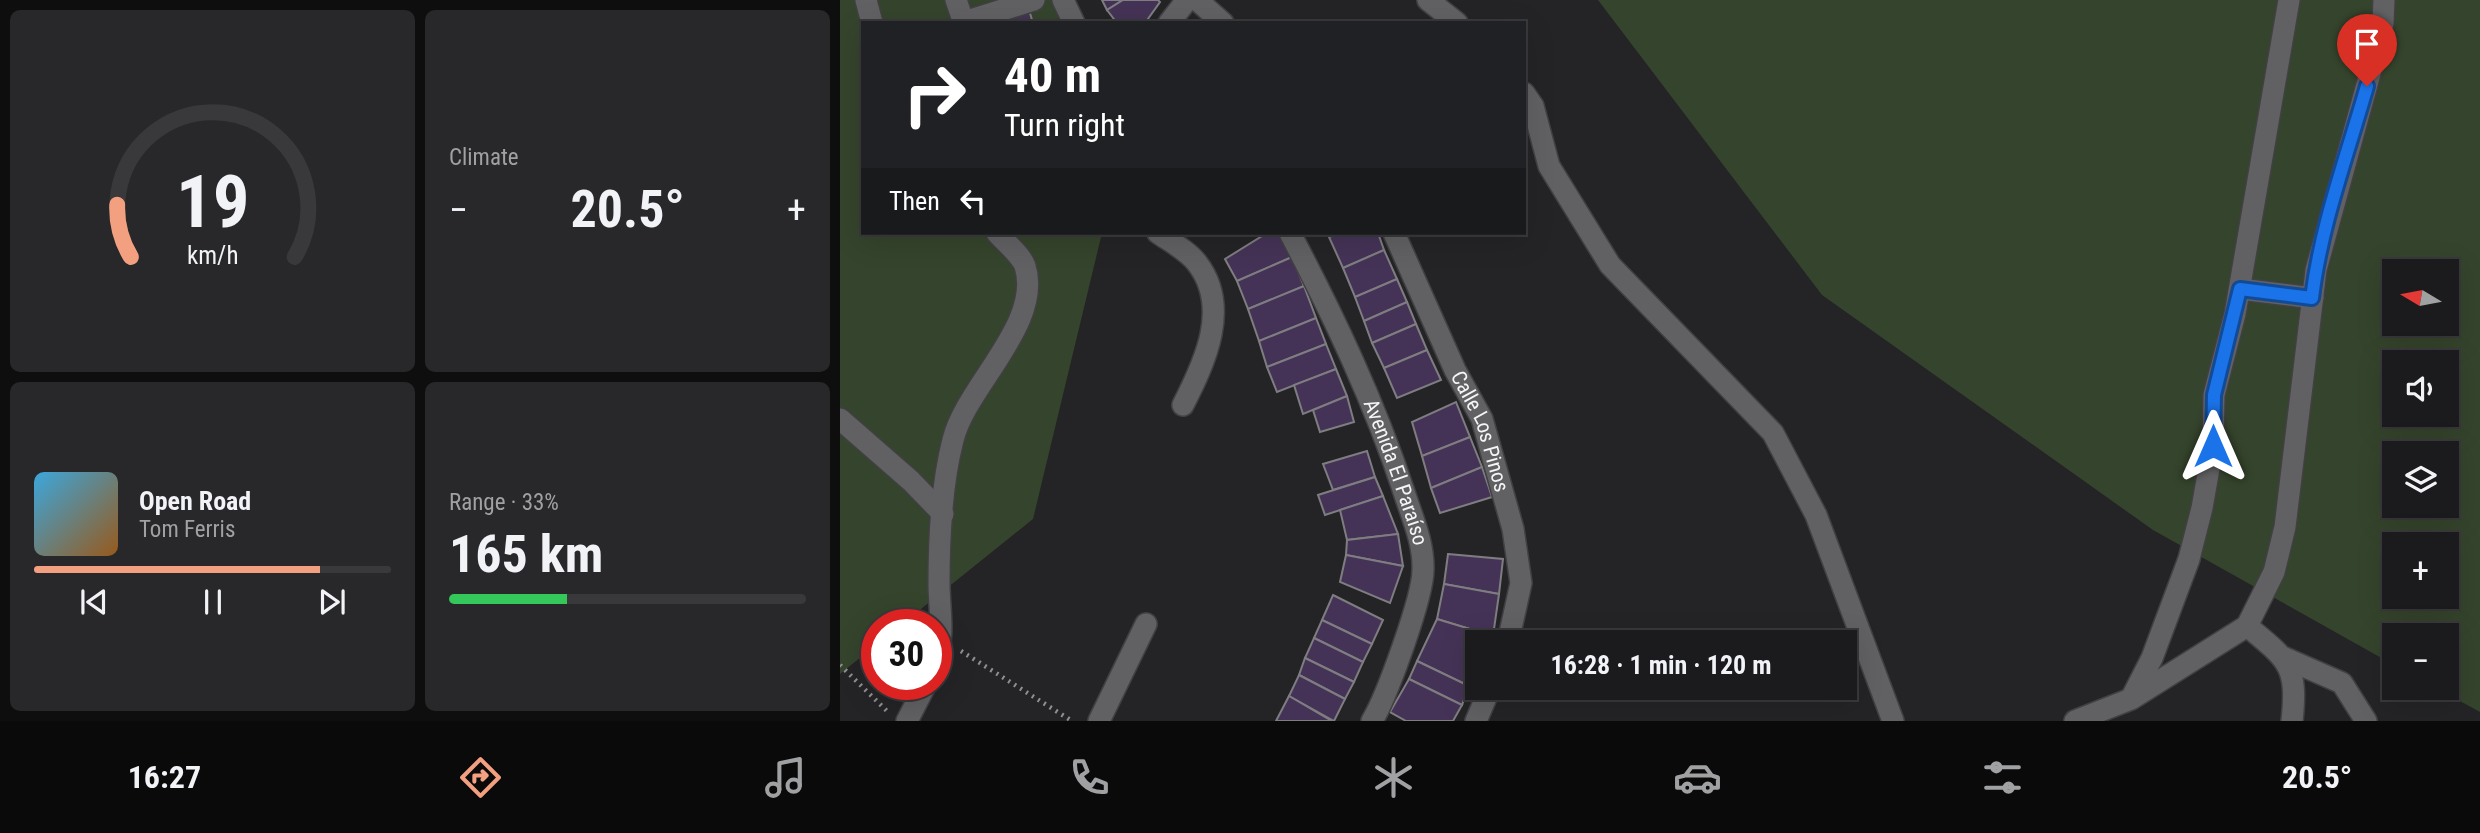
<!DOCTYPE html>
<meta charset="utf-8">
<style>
body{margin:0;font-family:"Roboto Condensed",sans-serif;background:#282729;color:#f1f3f6;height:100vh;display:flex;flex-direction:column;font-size:26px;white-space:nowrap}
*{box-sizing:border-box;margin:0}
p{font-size:23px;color:#a0a1a3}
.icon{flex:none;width:38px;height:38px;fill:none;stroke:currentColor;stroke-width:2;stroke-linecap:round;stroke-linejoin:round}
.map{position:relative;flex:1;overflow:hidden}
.drawer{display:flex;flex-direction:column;gap:10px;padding:10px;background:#0f0e0f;width:840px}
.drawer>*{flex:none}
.banner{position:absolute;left:21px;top:21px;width:665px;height:214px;border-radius:0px;box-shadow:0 7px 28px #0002,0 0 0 2px #39383b;background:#202124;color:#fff;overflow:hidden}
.needle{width:46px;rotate:280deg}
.fabs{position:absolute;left:1542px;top:259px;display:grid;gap:14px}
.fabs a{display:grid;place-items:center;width:77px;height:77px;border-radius:0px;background:#1b1a1c;box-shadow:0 7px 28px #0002,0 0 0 2px #39383b;font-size:35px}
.speed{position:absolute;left:21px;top:609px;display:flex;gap:14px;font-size:35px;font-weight:700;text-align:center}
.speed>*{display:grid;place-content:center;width:91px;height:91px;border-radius:50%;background:#1b1a1c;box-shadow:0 7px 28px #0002,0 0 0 2px #39383b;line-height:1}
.speed .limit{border:10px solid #d22;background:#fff;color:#111}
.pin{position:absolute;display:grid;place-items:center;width:60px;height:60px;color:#fff;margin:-72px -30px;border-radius:50% 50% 50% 0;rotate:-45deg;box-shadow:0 0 7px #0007}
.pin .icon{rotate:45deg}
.me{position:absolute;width:77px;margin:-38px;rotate:0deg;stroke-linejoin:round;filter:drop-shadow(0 0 5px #0008)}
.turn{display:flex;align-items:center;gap:24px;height:147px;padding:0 28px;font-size:32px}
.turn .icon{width:91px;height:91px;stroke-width:2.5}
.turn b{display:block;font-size:49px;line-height:60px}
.then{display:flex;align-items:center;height:66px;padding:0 28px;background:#0003;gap:14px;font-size:26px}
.big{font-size:52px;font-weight:700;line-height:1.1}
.drawer .card{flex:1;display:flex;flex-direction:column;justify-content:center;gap:10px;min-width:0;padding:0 24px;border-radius:10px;background:#282729}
.drawer .dial{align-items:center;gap:0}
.dial svg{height:182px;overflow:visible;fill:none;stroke:#39383b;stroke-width:7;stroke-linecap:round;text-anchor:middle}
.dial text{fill:#f1f3f6;stroke:none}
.song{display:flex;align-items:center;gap:21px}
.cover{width:84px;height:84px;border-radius:10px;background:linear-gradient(135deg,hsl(200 70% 55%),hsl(30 70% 35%))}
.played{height:7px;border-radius:4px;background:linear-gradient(90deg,#f2a07f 80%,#39383b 80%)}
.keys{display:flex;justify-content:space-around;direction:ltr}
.heat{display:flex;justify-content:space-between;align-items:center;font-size:38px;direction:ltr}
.charge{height:10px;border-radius:5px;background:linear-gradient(90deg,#34c759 33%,#39383b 0)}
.drawer .tiles{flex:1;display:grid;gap:10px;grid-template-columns:repeat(2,1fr)}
.trip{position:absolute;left:625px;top:630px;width:392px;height:70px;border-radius:0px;background:#1b1a1c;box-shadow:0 7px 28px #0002,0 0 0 2px #39383b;font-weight:700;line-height:70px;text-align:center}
.tabs{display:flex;height:112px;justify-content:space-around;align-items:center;background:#0b0a0b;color:#a0a1a3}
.tabs .icon{width:49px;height:49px}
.tabs .selected{color:#f2a07f}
.tabs b{font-size:32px;color:#f1f3f6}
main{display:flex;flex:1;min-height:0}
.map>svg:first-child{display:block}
</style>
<main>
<section class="drawer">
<div class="tiles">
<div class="card dial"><svg viewBox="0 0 100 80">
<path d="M14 69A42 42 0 1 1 86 69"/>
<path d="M14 69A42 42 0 0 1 8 46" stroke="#f2a07f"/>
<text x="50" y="56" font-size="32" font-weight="700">19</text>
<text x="50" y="72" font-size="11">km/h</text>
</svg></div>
<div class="card"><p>Climate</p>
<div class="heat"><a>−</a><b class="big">20.5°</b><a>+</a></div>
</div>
<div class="card">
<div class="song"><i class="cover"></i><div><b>Open Road</b><p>Tom Ferris</p></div></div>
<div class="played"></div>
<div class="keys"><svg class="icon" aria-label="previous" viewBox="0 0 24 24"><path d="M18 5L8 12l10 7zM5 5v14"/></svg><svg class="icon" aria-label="pause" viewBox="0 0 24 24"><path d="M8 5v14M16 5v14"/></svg><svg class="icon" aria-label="next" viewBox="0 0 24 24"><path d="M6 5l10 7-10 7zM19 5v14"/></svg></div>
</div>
<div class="card"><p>Range · 33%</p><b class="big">165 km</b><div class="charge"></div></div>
</div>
</section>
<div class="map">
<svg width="1640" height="721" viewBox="0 0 1640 721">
<rect width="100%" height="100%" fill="#242326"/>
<g fill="#35442c" fill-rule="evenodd">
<path d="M0,0H234L239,23H23V233H262L193,519L61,625H37V644L0,674Z"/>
<path d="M758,0H1640V712L1596,688H1606V635H1554V665L1313,530L982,295ZM1554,271H1606V324H1554ZM1554,362H1606V415H1554ZM1554,453H1606V506H1554ZM1554,544H1606V597H1554Z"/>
</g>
<g fill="#453357" stroke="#7e7d80" stroke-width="2">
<path d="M262,0H283L267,10Z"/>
<path d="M283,0H318L320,2L305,23H277L267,10Z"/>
<path d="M189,10L193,23H155Z"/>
<path d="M427,233H441L452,257L397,281L385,259Z"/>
<path d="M500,233H538L544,250L503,268L489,237Z"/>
<path d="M544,250L557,279L515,297L503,268Z"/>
<path d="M452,257L464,286L408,309L397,281Z"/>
<path d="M557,279L567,302L524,321L515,297Z"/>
<path d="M464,286L476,318L419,341L408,309Z"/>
<path d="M567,302L576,324L532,343L524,321Z"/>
<path d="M476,318L486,344L427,367L419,341Z"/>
<path d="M576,324L587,350L544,368L532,343Z"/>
<path d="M486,344L496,369L437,392L427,367Z"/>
<path d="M587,350L601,380L557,398L544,368Z"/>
<path d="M496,369L507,396L463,414L454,385Z"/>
<path d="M507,396L514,422L480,432L473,410Z"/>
<path d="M616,402L630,437L582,456L572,422Z"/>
<path d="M630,437L642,467L591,488L582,456Z"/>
<path d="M527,451L535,477L493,490L483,464Z"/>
<path d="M642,467L652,497L600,513L591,488Z"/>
<path d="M535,477L543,496L485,515L478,495Z"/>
<path d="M543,496L558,534L507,540L500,510Z"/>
<path d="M558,534L563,566L506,555L507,540Z"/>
<path d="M608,554L663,559L659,594L604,584Z"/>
<path d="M506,555L563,566L550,603L500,582Z"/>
<path d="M604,584L659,594L653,636L597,619Z"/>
<path d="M493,595L543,620L532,644L482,620Z"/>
<path d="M597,619L653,636L650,642H637V669L629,686L577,661Z"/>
<path d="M482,620L532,644L523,662L474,638Z"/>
<path d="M474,638L523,662L514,682L465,658Z"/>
<path d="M465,658L514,682L505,699L459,675Z"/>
<path d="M577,661L629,686L622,705L569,679Z"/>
<path d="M459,675L505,699L494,721L449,696Z"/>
<path d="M569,679L622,705L613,721H566L550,712Z"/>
<path d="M449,696L492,721H436Z"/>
</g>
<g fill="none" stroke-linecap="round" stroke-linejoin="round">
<defs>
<g id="minor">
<path d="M26,0L32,23"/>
<path d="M116,0L124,23"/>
<path d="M223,0L234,23"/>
<path d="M357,0L383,23"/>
<path d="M588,0L617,23"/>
<path d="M124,22L194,0"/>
<path d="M329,23L347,0"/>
<path d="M684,93L693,106L709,166L770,265L933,433L976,515L1053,721"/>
<path d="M318,233C331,242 348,251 357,263C391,307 365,362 343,405"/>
<path id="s1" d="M450,233C494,317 534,401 564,492C572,517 584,543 583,570C583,597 547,696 532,721"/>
<path id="s2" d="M554,233L615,370L642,419L673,529L681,583L668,642"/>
<path d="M1400,289L1473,298"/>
<path d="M0,419L71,481L103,514"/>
<path d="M1407,626C1448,660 1458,665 1452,721"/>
<path d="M1445,658L1502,683L1526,721"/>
<path d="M96,659C105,635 99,609 99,584C99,537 101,486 113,440C126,386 203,324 185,266C181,255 165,242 157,233"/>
<path d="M1292,697L1312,658L1349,559L1362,508L1373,446L1374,395L1395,314L1449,0"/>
<path d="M67,721L86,684"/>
<path d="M259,721L306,624"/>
<path d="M636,721L650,688"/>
<path d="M1235,721L1291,699L1407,626L1434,572L1445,527L1476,270L1534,59L1543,23L1544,0"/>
</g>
</defs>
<use href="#minor" stroke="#414042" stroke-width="24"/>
<g stroke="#908f92" stroke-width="4.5" stroke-dasharray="2 5" stroke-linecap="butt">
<path d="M121,651L232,721"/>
<path d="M0,665L49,713"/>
</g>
<use href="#minor" stroke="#616063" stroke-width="21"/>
</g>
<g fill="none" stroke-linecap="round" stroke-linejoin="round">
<defs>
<path id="route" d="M1373,446L1374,395L1400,289L1472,298C1481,225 1507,156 1527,86"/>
</defs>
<use href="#route" stroke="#114b97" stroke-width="18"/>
<use href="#route" stroke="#1a73e8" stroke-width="12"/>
</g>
<g text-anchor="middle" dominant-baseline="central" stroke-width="7" stroke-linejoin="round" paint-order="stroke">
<g font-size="21" fill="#f5f4f6" stroke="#242326">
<text stroke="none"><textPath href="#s2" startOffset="217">Calle Los Pinos</textPath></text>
<text stroke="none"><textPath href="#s1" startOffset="262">Avenida El Paraíso</textPath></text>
</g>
</g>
</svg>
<div class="fabs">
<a><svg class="needle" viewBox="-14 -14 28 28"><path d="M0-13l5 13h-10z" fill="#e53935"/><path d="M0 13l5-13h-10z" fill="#a0a1a3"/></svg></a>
<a><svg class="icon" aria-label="sound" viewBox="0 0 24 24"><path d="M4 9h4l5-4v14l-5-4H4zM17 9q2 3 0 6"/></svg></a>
<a><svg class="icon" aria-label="layers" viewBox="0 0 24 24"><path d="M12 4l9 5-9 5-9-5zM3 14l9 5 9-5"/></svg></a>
<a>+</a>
<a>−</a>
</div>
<div class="speed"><div class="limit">30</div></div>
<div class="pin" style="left:1527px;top:86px;background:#d93025"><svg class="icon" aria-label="arrive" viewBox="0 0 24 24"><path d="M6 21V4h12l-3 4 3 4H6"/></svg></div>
<svg class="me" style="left:1373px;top:446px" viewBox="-20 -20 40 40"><path d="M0-17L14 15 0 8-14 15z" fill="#1a73e8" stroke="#fff" stroke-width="4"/></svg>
<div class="trip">16:28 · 1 min · 120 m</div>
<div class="banner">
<div class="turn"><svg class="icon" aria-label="right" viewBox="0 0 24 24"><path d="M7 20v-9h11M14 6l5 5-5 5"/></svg><div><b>40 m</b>Turn right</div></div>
<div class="then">Then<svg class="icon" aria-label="left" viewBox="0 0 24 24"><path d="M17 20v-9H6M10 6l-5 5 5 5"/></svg></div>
</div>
</div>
</main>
<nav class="tabs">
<b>16:27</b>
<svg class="icon selected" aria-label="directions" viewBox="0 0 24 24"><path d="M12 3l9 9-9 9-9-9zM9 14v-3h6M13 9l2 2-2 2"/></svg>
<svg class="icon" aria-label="music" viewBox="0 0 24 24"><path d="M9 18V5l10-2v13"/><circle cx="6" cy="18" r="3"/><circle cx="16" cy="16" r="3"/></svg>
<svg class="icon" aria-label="phone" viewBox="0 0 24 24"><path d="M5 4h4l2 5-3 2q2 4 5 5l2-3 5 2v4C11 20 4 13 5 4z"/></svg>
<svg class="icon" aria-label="climate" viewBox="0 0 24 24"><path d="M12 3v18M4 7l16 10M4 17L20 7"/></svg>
<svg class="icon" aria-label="car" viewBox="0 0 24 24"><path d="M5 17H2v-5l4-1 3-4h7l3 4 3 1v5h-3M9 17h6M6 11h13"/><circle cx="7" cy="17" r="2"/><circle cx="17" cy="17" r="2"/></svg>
<svg class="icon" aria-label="filters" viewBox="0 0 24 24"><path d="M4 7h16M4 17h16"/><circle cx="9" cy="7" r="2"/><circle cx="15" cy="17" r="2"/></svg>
<b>20.5°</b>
</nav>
